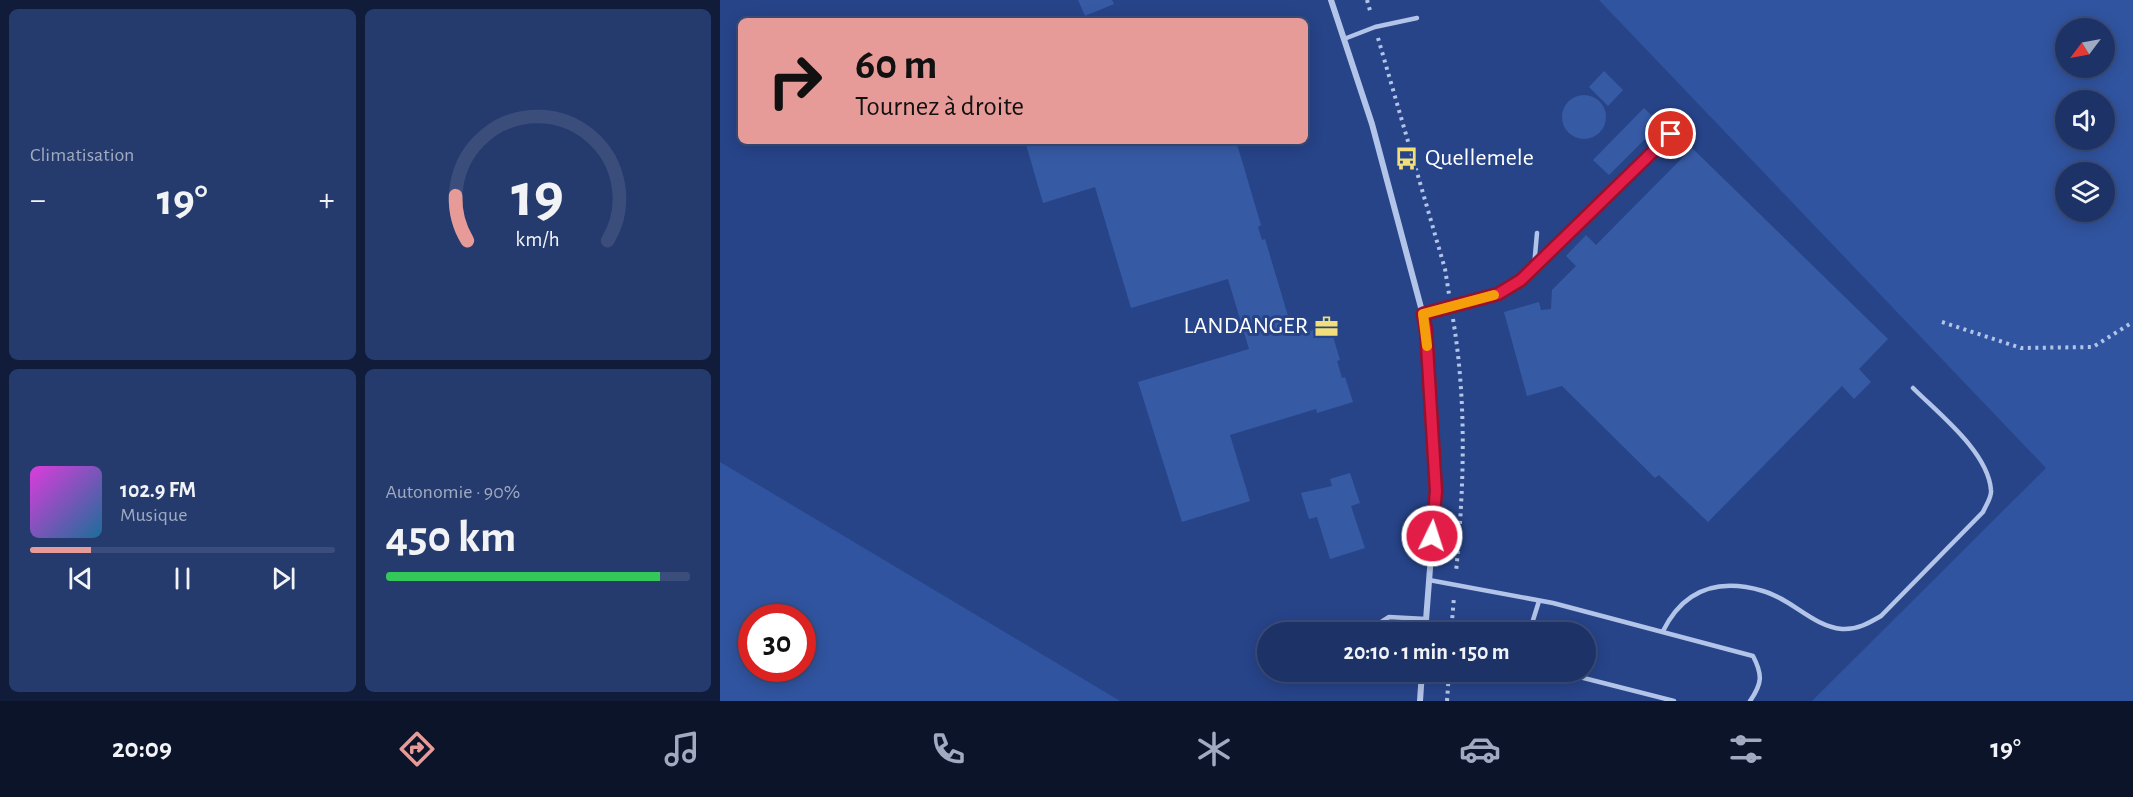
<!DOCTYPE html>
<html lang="fr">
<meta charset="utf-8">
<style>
body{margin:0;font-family:"Alegreya Sans",sans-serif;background:#253b6d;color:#f1f3f6;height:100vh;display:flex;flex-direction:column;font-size:22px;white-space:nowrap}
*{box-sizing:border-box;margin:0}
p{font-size:20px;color:#a0aac0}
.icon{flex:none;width:33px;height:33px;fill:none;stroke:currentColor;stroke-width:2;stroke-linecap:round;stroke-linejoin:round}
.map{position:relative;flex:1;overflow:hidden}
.sheet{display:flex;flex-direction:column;gap:9px;padding:9px;background:#101c39;width:720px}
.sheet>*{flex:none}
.banner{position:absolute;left:18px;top:18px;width:570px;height:126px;border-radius:9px;box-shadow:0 3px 15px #0003,0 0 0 2px #3b4e7b;background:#e69b98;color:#111;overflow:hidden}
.needle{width:39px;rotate:238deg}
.buttons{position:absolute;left:1335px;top:18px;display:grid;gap:12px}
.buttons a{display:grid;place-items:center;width:60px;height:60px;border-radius:50%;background:#1d3367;box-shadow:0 3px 15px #0003,0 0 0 2px #3b4e7b;font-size:30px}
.speed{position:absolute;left:18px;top:604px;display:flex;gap:12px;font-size:30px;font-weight:700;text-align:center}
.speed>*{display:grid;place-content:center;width:78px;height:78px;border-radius:50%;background:#1d3367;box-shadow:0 3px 15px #0003,0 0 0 2px #3b4e7b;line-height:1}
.speed .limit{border:9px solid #d22;background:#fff;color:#111}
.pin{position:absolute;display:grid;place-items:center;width:51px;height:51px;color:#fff;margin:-26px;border:3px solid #fff;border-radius:50%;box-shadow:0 2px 6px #0007}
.me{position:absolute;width:66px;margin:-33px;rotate:4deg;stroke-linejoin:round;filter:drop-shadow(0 0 4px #0008)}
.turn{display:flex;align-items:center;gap:21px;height:126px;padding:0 18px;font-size:27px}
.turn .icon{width:78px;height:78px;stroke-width:2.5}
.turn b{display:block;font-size:42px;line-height:51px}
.big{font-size:45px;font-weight:700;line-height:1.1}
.sheet .tile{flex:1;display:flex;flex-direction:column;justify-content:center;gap:9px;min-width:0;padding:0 21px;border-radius:9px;background:#253b6d}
.sheet .dial{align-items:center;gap:0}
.dial svg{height:156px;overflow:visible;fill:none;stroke:#3b4e7b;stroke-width:7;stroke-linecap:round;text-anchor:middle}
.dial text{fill:#f1f3f6;stroke:none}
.song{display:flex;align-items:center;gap:18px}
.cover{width:72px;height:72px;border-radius:9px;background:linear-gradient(135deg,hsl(300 70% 55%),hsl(200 70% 35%))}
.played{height:6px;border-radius:3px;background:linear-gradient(90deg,#e69b98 20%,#3b4e7b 20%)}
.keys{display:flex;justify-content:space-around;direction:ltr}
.heat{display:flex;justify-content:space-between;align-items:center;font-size:33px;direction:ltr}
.charge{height:9px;border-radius:4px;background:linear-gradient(90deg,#34c759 90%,#3b4e7b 0)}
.sheet .tiles{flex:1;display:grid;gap:9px;grid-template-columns:repeat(2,1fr)}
.trip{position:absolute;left:537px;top:622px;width:339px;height:60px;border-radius:30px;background:#1d3367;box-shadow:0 3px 15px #0003,0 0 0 2px #3b4e7b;font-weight:700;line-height:60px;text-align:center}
.dock{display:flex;height:96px;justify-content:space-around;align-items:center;background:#0c1429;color:#a0aac0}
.dock .icon{width:42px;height:42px}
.dock .selected{color:#e69b98}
.dock b{font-size:27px;color:#f1f3f6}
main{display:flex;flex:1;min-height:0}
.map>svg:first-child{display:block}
</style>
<main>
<section class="sheet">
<div class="tiles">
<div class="tile"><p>Climatisation</p>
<div class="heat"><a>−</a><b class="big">19°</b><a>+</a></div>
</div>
<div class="tile dial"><svg viewBox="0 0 100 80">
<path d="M14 69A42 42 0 1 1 86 69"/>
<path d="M14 69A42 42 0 0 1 8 46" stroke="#e69b98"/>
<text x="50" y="56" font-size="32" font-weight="700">19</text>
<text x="50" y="72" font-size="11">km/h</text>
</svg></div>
<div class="tile">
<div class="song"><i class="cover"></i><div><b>102.9 FM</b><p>Musique</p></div></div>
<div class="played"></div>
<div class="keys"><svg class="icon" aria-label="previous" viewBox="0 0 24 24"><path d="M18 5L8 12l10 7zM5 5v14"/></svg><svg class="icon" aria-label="pause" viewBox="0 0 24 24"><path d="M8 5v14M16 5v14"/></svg><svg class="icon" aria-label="next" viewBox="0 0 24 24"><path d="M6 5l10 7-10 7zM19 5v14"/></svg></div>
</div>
<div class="tile"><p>Autonomie · 90%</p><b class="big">450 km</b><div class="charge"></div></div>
</div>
</section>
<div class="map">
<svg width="1413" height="701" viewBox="0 0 1413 701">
<rect width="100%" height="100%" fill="#274489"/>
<g fill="#3154a0" fill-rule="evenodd">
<path d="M879,0H1413V701H1092L1326,468ZM1346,28H1384V68H1346ZM1346,100H1384V140H1346ZM1346,172H1384V212H1346Z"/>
<path d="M0,462L400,701H0ZM32,618H82V669H32Z"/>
</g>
<g fill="#375aa5">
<path d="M358,0H392L394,4L365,16Z"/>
<path d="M884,71L903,90L888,106L869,87Z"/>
<circle cx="864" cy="117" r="22"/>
<path d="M924,108L940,124L889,175L873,160Z"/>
<path d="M305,141H512L513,145L517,144L541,225L538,227L542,240L545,239L574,336L602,327L612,333L620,360L617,361L622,378L625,377L633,402L597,413L596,409L510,435L530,501L462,522L418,382L529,349L508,279L411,308L375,187L323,203Z"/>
<path d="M972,148L1168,339L1139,369L1151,382L1134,399L1122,386L988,522L939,475L935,478L842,386L807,396L784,312L819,302L821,310L831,309L832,290L856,266L846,256L866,235L876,245Z"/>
<path d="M630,473L640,503L631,506L645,548L610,559L597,517L589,519L581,493L612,486L610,479Z"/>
</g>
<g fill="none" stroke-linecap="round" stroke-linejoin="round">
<g stroke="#b3c4e9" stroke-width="4" stroke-dasharray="3 4.5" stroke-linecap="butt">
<path d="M647,0L651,14"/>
<path d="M658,38L725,269L729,294"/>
<path d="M733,319C747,403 744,487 736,572"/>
<path d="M1222,322L1301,348L1373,347L1413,322"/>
<path d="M731,633L734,597"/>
<path d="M727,701L729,672"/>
</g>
<g stroke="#b3c4e9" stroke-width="4.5">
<path d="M624,39L655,27L697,18"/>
<path d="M814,267L817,233"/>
<path d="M703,314L778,294L801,280L951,134"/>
<path d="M709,580L833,603L1033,656C1043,675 1042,684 1030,701"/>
<path d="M943,631C964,589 999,578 1043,591C1072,599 1092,626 1122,629C1137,630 1149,623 1161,616L1263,512C1266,505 1272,497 1271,490C1268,452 1219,414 1193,388"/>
<path d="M644,633L669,617L706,619"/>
<path d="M809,633L819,601"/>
<path d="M840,672L954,701"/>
</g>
<g stroke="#b3c4e9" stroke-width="6">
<path d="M611,0L652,124L707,330L716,491L705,633"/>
<path d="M700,701L702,672"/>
</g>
</g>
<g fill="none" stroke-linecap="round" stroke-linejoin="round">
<defs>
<path id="route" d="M712,536L716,491L706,330L703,314L778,294L801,280L951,134"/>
</defs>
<use href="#route" stroke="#92132f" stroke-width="15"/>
<use href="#route" stroke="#e11d48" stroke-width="10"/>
<path stroke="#f59e0b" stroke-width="10" d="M707,346L703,314L774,295"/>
</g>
<defs>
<symbol id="bus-bare" viewBox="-9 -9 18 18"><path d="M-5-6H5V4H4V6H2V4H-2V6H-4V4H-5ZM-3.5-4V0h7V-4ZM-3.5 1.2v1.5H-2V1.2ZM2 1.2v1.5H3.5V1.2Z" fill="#f2df79" stroke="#274489" stroke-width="2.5" paint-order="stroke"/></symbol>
<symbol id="office-bare" viewBox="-9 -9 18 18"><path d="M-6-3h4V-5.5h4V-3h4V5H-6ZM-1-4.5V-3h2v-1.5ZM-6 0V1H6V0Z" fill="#f2df79" stroke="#274489" stroke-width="2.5" paint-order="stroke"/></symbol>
</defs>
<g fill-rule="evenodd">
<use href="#bus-bare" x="670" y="142" width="33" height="33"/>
<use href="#office-bare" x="590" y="310" width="33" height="33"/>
</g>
<g text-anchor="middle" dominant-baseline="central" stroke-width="6" stroke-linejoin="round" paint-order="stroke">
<g font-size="24" fill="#fff" stroke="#274489" text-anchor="start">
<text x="705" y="158">Quellemele</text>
<text x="588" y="326" text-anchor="end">LANDANGER</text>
</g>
</g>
</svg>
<div class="buttons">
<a><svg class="needle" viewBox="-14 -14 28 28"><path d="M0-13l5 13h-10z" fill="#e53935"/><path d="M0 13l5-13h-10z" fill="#a0aac0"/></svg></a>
<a><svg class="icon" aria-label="sound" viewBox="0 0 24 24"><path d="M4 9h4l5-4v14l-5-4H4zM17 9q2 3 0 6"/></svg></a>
<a><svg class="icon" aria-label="layers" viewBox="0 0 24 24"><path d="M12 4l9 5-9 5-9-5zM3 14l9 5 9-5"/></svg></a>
</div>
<div class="speed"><div class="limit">30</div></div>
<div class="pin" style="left:951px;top:134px;background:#d93025"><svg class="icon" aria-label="arrive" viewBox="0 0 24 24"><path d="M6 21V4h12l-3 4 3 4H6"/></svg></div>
<svg class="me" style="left:712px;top:536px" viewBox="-20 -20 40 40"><circle r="17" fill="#e11d48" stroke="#fff" stroke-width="3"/><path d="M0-11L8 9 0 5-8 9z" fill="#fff"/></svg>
<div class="trip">20:10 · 1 min · 150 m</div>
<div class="banner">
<div class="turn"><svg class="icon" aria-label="right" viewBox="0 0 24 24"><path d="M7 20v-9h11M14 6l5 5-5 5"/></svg><div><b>60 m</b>Tournez à droite</div></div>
</div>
</div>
</main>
<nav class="dock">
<b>20:09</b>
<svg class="icon selected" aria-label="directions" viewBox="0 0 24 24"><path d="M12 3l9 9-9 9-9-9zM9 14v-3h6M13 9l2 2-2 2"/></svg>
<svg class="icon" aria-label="music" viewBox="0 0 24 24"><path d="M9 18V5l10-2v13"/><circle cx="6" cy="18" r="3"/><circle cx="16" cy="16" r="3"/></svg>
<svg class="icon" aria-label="phone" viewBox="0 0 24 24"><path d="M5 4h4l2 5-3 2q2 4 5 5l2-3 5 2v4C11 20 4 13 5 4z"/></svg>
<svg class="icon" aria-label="climate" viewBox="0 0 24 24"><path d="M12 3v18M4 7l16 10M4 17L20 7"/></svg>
<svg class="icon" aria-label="car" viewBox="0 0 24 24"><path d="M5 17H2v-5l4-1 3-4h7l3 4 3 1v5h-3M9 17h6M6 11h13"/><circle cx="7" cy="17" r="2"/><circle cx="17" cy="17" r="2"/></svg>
<svg class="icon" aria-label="filters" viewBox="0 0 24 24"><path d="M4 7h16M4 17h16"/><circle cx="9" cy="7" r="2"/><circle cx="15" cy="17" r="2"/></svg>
<b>19°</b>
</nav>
